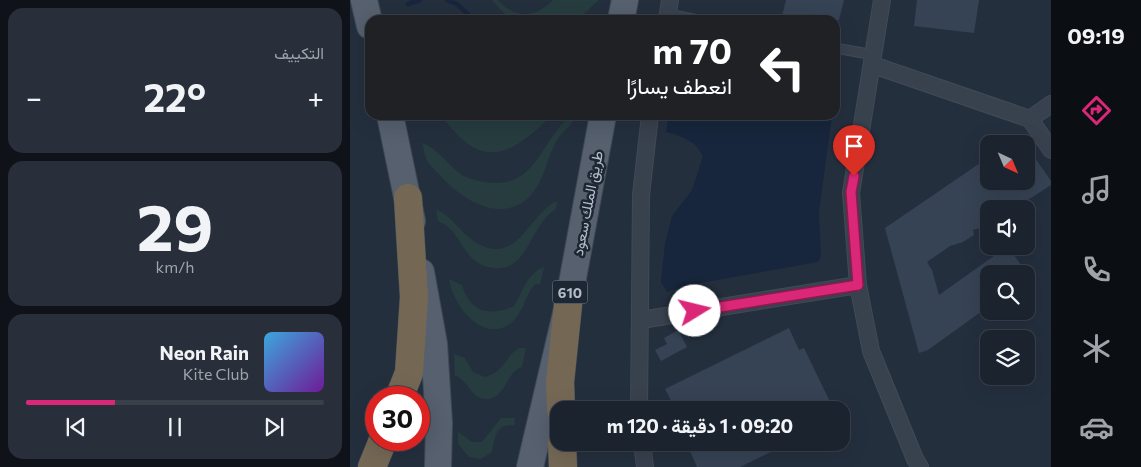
<!DOCTYPE html>
<html lang="ar">
<meta charset="utf-8">
<style>
body{margin:0;font-family:Commissioner,Vazirmatn,sans-serif;background:#282f3a;color:#f1f3f6;direction:rtl;height:100vh;display:flex;flex-direction:column;font-size:19px;white-space:nowrap}
*{box-sizing:border-box;margin:0}
p{font-size:16px;color:#a0a4aa}
.icon{flex:none;width:28px;height:28px;fill:none;stroke:currentColor;stroke-width:2;stroke-linecap:round;stroke-linejoin:round}
.map{position:relative;flex:1;overflow:hidden;direction:ltr}
.sheet{display:flex;flex-direction:column;gap:8px;padding:8px;background:#0f1319;width:350px}
.sheet>*{flex:none}
.banner{position:absolute;left:15px;top:15px;width:475px;height:105px;border-radius:15px;box-shadow:0 5px 20px #0002,0 0 0 1px #39404a;direction:rtl;background:#202124;color:#fff;overflow:hidden}
.needle{width:32px;rotate:136deg}
.controls{position:absolute;left:630px;top:135px;display:grid;gap:10px}
.controls a{display:grid;place-items:center;width:55px;height:55px;border-radius:10px;background:#1b232e;box-shadow:0 5px 20px #0002,0 0 0 1px #39404a;font-size:25px}
.speed{position:absolute;left:15px;top:386px;display:flex;gap:10px;font-size:25px;font-weight:700;text-align:center}
.speed>*{display:grid;place-content:center;width:65px;height:65px;border-radius:50%;background:#1b232e;box-shadow:0 5px 20px #0002,0 0 0 1px #39404a;line-height:1}
.speed .limit{border:8px solid #d22;background:#fff;color:#111}
.pin{position:absolute;display:grid;place-items:center;width:42px;height:42px;color:#fff;margin:-51px -21px;border-radius:50% 50% 50% 0;rotate:-45deg;box-shadow:0 0 5px #0007}
.pin .icon{rotate:45deg}
.me{position:absolute;width:55px;margin:-28px;rotate:81deg;stroke-linejoin:round;filter:drop-shadow(0 0 4px #0008)}
.turn{display:flex;align-items:center;gap:18px;height:105px;padding:0 25px;font-size:22px}
.turn .icon{width:65px;height:65px;stroke-width:2.5}
.turn b{display:block;font-size:35px;line-height:42px}
.big{font-size:38px;font-weight:700;line-height:1.1}
.sheet .widget{flex:1;display:flex;flex-direction:column;justify-content:center;gap:8px;min-width:0;padding:0 18px;border-radius:15px;background:#282f3a}
.sheet .dial{align-items:center;gap:0}
.dial b{font-size:65px;line-height:1}
.song{display:flex;align-items:center;gap:15px}
.cover{width:60px;height:60px;border-radius:8px;background:linear-gradient(135deg,hsl(200 70% 55%),hsl(280 70% 35%))}
.played{height:5px;border-radius:2px;background:linear-gradient(90deg,#db2777 30%,#39404a 30%)}
.keys{display:flex;justify-content:space-around;direction:ltr}
.heat{display:flex;justify-content:space-between;align-items:center;font-size:28px;direction:ltr}
.trip{position:absolute;left:200px;top:401px;width:300px;height:50px;border-radius:15px;background:#1b232e;box-shadow:0 5px 20px #0002,0 0 0 1px #39404a;font-weight:700;line-height:50px;text-align:center;direction:rtl}
main{display:flex;flex:1;min-height:0}
.menu{display:flex;flex-direction:column;width:90px;justify-content:space-around;align-items:center;background:#0b0e12;color:#a0a4aa}
.menu .icon{width:35px;height:35px}
.menu .active{color:#db2777}
.menu b{font-size:22px;color:#f1f3f6}
.map>svg:first-child{display:block}
</style>
<main>
<nav class="menu">
<b>09:19</b>
<svg class="icon active" aria-label="directions" viewBox="0 0 24 24"><path d="M12 3l9 9-9 9-9-9zM9 14v-3h6M13 9l2 2-2 2"/></svg>
<svg class="icon" aria-label="music" viewBox="0 0 24 24"><path d="M9 18V5l10-2v13"/><circle cx="6" cy="18" r="3"/><circle cx="16" cy="16" r="3"/></svg>
<svg class="icon" aria-label="phone" viewBox="0 0 24 24"><path d="M5 4h4l2 5-3 2q2 4 5 5l2-3 5 2v4C11 20 4 13 5 4z"/></svg>
<svg class="icon" aria-label="climate" viewBox="0 0 24 24"><path d="M12 3v18M4 7l16 10M4 17L20 7"/></svg>
<svg class="icon" aria-label="car" viewBox="0 0 24 24"><path d="M5 17H2v-5l4-1 3-4h7l3 4 3 1v5h-3M9 17h6M6 11h13"/><circle cx="7" cy="17" r="2"/><circle cx="17" cy="17" r="2"/></svg>
</nav>
<div class="map">
<svg width="701" height="467" viewBox="0 0 701 467">
<rect width="100%" height="100%" fill="#242f3e"/>
<g fill="#263c3f">
<path d="M142,0H148C166,20 185,18 203,0H249L227,20H160Z"/>
<path d="M91,115H119L130,119L165,115H202C159,158 131,171 91,115Z"/>
<path d="M222,115H226C223,126 211,131 206,142C195,161 195,183 177,199C148,224 108,197 88,173C84,169 78,164 76,158C74,154 74,148 72,143C90,149 98,167 114,176C125,181 136,183 148,183C188,182 194,135 222,115Z"/>
<path d="M207,201L206,209C179,224 179,277 138,267C112,261 112,230 88,221L86,209C105,219 111,234 127,243C168,267 179,213 207,201Z"/>
<path d="M194,267L190,284H185C175,296 173,314 160,324C131,344 102,303 99,279L112,285C120,312 139,317 164,306C173,292 177,273 194,267Z"/>
<path d="M169,348H176L172,367C156,371 156,400 135,399C121,399 117,378 105,376L104,354L115,358L123,372L135,377C157,370 154,357 169,348Z"/>
<path d="M151,418H165L164,425C146,424 145,436 142,452L131,459L119,457L108,444V432L122,442H132Z"/>
</g>
<path fill="#17263c" d="M319,115H482L469,212L471,256L468,262L334,286L317,292L311,282L315,243L322,216L342,190L353,156C344,140 334,137 316,132Z"/>
<g fill="none" stroke-linecap="round" stroke-linejoin="round">
<g stroke="#17263c" stroke-width="4.5">
<path d="M97,0L107,4L124,20"/>
<path d="M58,4L70,0"/>
</g>
</g>
<g fill="#364354">
<path d="M436,0H494L489,20H431Z"/>
<path d="M567,0H629L624,33L564,26Z"/>
<path d="M676,145L701,181V185L664,209H639V226L623,230L624,235L613,242L600,246L577,262L582,270L589,295L658,246L677,274H639V306L578,350L569,353L535,228L639,157V181H676Z"/>
<path d="M439,328L449,350L454,348L484,410H326L315,389Z"/>
<path d="M328,330L337,347L311,361L305,350L317,344L314,338Z"/>
<path d="M336,442H441L390,467H347Z"/>
</g>
<g fill="none" stroke-linecap="round" stroke-linejoin="round">
<defs>
<g id="service">
<path d="M318,14L348,20"/>
<path d="M485,48L524,55"/>
</g>
<g id="minor">
<path d="M532,0L501,193L508,285L521,351L565,459L570,467"/>
<path d="M317,20L320,0"/>
<path d="M523,65L680,119L701,150"/>
<path d="M680,119L701,104"/>
<path d="M291,320L508,285"/>
<path d="M289,410L291,195L300,115"/>
<path d="M292,442L295,467"/>
</g>
<g id="primary">
<path d="M14,0L20,26"/>
<path d="M271,20L275,0"/>
<path d="M40,115L62,221"/>
<path d="M71,272L84,344L89,423L88,467"/>
<path d="M180,467L218,305L253,115"/>
</g>
<g id="motorway">
<path d="M49,398L59,373L64,297L58,198"/>
<path d="M211,410L210,382L218,305"/>
<path d="M212,442L213,467"/>
<path d="M22,467L33,440"/>
</g>
</defs>
<use href="#service" stroke="#414a57" stroke-width="11"/>
<use href="#minor" stroke="#414a57" stroke-width="18"/>
<use href="#primary" stroke="#414a57" stroke-width="28"/>
<use href="#motorway" stroke="#434c59" stroke-width="29"/>
<use href="#service" stroke="#38414e" stroke-width="9"/>
<use href="#minor" stroke="#38414e" stroke-width="16"/>
<use href="#primary" stroke="#56606e" stroke-width="26"/>
<use href="#motorway" stroke="#746855" stroke-width="28"/>
</g>
<g fill="none" stroke-linecap="round" stroke-linejoin="round">
<defs>
<path id="route" d="M345,311L508,285L501,192L504,176"/>
</defs>
<use href="#route" stroke="#8e194d" stroke-width="12"/>
<use href="#route" stroke="#db2777" stroke-width="9"/>
</g>
<g text-anchor="middle" dominant-baseline="central" stroke-width="5" stroke-linejoin="round" paint-order="stroke">
<rect fill="#1d2633" stroke="#878f9c" stroke-width="1" x="202.5" y="280.5" width="35" height="23" rx="4"/>
<g font-size="14" font-weight="bold" fill="#b4bcc9">
<text x="220" y="292">610</text>
</g>
<g font-size="15" fill="#b4bcc9" stroke="#1d2633">
<text transform="translate(237 203) rotate(-79)">طريق الملك سعود</text>
</g>
</g>
</svg>
<div class="controls">
<a><svg class="needle" viewBox="-14 -14 28 28"><path d="M0-13l5 13h-10z" fill="#e53935"/><path d="M0 13l5-13h-10z" fill="#a0a4aa"/></svg></a>
<a><svg class="icon" aria-label="sound" viewBox="0 0 24 24"><path d="M4 9h4l5-4v14l-5-4H4zM17 9q2 3 0 6"/></svg></a>
<a><svg class="icon" aria-label="search" viewBox="0 0 24 24"><circle cx="10" cy="10" r="6"/><path d="M15 15l6 6"/></svg></a>
<a><svg class="icon" aria-label="layers" viewBox="0 0 24 24"><path d="M12 4l9 5-9 5-9-5zM3 14l9 5 9-5"/></svg></a>
</div>
<div class="speed"><div class="limit">30</div></div>
<div class="pin" style="left:504px;top:176px;background:#d93025"><svg class="icon" aria-label="arrive" viewBox="0 0 24 24"><path d="M6 21V4h12l-3 4 3 4H6"/></svg></div>
<svg class="me" style="left:345px;top:311px" viewBox="-20 -20 40 40"><circle r="19" fill="#fff"/><path d="M0-13L10 11 0 6-10 11z" fill="#db2777"/></svg>
<div class="trip">09:20 · 1 دقيقة · 120 m</div>
<div class="banner">
<div class="turn"><svg class="icon" aria-label="left" viewBox="0 0 24 24"><path d="M17 20v-9H6M10 6l-5 5 5 5"/></svg><div><b>70 m</b>انعطف يسارًا</div></div>
</div>
</div>
<section class="sheet">
<div class="widget"><p>التكييف</p>
<div class="heat"><a>−</a><b class="big">22°</b><a>+</a></div>
</div>
<div class="widget dial"><b>29</b><p>km/h</p></div>
<div class="widget">
<div class="song"><i class="cover"></i><div><b>Neon Rain</b><p>Kite Club</p></div></div>
<div class="played"></div>
<div class="keys"><svg class="icon" aria-label="previous" viewBox="0 0 24 24"><path d="M18 5L8 12l10 7zM5 5v14"/></svg><svg class="icon" aria-label="pause" viewBox="0 0 24 24"><path d="M8 5v14M16 5v14"/></svg><svg class="icon" aria-label="next" viewBox="0 0 24 24"><path d="M6 5l10 7-10 7zM19 5v14"/></svg></div>
</div>
</section>
</main>
